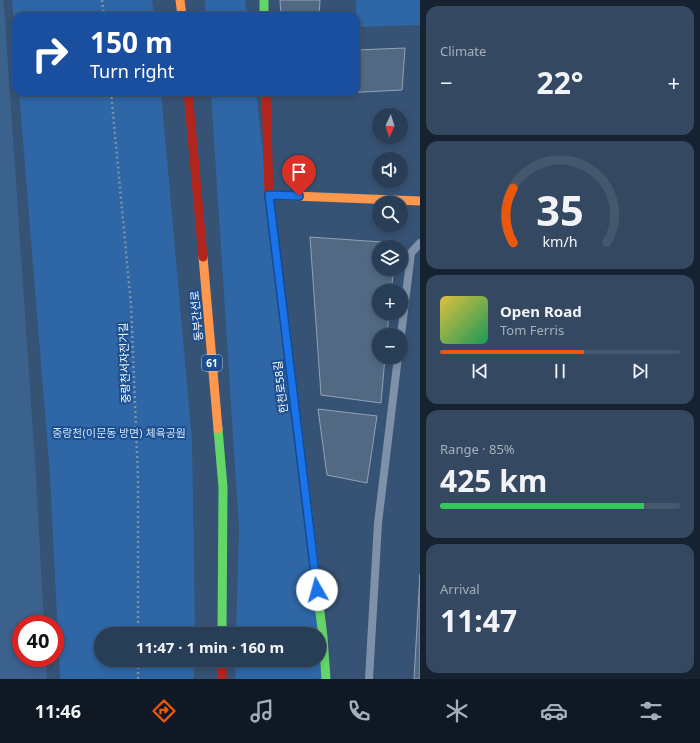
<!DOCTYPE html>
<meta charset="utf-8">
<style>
body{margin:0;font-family:"Noto Sans","Noto Sans KR",sans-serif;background:#344961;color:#f1f3f6;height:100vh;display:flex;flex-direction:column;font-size:15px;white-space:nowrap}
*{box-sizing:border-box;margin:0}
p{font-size:13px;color:#a5aeba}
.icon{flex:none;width:22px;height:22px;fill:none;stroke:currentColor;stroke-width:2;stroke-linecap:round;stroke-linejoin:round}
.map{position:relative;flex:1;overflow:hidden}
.drawer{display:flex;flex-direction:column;gap:6px;padding:6px;background:#162230;width:280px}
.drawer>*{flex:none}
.banner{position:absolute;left:12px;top:12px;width:348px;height:84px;border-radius:12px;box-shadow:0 2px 6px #0003,0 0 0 1px #44576d;background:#1a4fa0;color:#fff;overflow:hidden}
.needle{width:26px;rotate:184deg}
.tools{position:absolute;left:372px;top:108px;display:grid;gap:8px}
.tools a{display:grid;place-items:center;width:36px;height:36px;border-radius:50%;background:#283e57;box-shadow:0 2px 6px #0003,0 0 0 1px #44576d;font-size:20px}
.speed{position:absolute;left:12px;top:615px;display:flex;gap:8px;font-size:20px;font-weight:700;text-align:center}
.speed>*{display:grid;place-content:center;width:52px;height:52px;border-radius:50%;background:#283e57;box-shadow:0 2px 6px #0003,0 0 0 1px #44576d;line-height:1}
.speed .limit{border:6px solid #d22;background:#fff;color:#111}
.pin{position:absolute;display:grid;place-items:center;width:34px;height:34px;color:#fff;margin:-41px -17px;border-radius:50% 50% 50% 0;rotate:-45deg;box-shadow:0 0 4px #0007}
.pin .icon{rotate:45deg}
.me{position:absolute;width:44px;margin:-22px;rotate:353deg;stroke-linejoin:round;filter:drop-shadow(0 0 3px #0008)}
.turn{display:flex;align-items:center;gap:14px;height:84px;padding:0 12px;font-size:18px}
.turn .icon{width:52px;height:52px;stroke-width:2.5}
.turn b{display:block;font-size:28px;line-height:34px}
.big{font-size:30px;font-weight:700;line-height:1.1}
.drawer .widget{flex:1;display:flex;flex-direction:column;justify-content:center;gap:6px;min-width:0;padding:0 14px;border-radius:12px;background:#344961}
.drawer .dial{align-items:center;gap:0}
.dial svg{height:104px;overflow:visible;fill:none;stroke:#44576d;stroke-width:7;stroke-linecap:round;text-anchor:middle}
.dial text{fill:#f1f3f6;stroke:none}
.song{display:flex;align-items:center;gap:12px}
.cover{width:48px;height:48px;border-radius:6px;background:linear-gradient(135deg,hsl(50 70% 55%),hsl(150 70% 35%))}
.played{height:4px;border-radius:2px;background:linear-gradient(90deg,#ea580c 60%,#44576d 60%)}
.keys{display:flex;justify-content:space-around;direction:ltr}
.heat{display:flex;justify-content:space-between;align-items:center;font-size:22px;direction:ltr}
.charge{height:6px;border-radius:3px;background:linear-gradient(90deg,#34c759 85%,#44576d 0)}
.trip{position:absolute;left:94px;top:627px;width:232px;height:40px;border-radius:20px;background:#283e57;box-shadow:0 2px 6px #0003,0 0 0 1px #44576d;font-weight:700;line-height:40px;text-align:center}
.tab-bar{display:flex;height:64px;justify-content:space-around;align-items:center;background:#101923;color:#a5aeba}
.tab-bar .icon{width:28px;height:28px}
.tab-bar .current{color:#ea580c}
.tab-bar b{font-size:18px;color:#f1f3f6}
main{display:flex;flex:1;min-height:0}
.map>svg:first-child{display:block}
</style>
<main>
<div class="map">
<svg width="420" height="679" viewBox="0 0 420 679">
<rect width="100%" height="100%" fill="#365274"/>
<g fill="#2f66a5">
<path d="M12,0H152L154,16H16V51Z"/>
<path d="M205,0H245L247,16H206Z"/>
<path d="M356,0H420V25L356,27Z"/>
<path d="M19,92H161L192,440L195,634H101V660H194V679H60L50,475Z"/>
<path d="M211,92H256L318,634H236L239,529Z"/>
<path d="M236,660H319L323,679H235Z"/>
</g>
<path fill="#3b618d" d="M0,0H3L4,5L36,476L44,624H21V658H46L47,679H0Z"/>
<g fill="#526984" stroke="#92a2b6">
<path d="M280,0H320L319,16H281Z"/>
<path d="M405,48L402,90L284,96V92H356V50Z"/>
<path d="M310,237L396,243V247H379V269H394L391,291H379V313H389L387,335H379V357H385L381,403L321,395Z"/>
<path d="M318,409L377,416L367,483L327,475Z"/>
<path d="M420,574V679H414Z"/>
</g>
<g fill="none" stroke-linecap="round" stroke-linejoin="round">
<g stroke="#7d92a8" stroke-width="2.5" stroke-dasharray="2 3" stroke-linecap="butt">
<path d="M102,0L104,16"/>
<path d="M111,92L131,305L138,478V634"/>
<path d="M138,679V660"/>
</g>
<g stroke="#7d92a8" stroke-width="8">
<path d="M401,335L411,253L420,243"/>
<path d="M369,679L378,523L398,357"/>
</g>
<g stroke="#63d668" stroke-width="9">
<path d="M264,0V16"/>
<path d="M284,318L323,637L326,679"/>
<path d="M218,429L223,487L222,634"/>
</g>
<g stroke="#ff974d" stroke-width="9">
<path d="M180,0L182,16"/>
<path d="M269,195L420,201"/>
<path d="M203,257L218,429"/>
</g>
<g stroke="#b3261e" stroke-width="9">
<path d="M188,92L203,257"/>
<path d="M266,92L269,195L284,318"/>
<path d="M222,660V679"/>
</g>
</g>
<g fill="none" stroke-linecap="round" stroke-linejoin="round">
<defs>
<path id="route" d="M299,196L269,195L317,590"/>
</defs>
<use href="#route" stroke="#114b97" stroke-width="10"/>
<use href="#route" stroke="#1a73e8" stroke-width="7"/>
</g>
<g text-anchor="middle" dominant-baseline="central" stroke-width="4" stroke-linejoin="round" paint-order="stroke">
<rect fill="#1b4f8f" stroke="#bbcadd" stroke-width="1" x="202" y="355" width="20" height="16" rx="3"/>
<g font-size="10" font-weight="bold" fill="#fff">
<text x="212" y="363">61</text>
</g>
<g font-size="11" fill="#fff" stroke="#1b4f8f">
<text transform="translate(196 316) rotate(-95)">동부간선로</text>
<text transform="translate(124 363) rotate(-92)">중랑천서자전거길</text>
<text transform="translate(280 387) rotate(-97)">한천로58길</text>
</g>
<g font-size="11" fill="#cfe3fa" stroke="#1b4f8f">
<text x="119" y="432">중랑천(이문동 방면) 체육공원</text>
</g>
</g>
</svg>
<div class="tools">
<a><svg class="needle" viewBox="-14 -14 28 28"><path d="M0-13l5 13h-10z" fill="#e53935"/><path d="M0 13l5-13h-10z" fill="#a5aeba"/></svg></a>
<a><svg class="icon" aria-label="sound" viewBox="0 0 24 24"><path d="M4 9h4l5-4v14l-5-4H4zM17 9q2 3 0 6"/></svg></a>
<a><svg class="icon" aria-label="search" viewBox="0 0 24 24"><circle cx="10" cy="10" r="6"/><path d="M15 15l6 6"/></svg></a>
<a><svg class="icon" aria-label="layers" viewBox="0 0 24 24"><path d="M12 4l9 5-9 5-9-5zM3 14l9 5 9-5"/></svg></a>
<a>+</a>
<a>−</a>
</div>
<div class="speed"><div class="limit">40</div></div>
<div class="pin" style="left:299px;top:196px;background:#d93025"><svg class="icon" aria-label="arrive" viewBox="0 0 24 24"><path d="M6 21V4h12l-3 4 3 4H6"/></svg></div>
<svg class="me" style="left:317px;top:590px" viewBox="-20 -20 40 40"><circle r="19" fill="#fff"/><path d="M0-13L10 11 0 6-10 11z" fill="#1a73e8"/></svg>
<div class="trip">11:47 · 1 min · 160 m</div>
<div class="banner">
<div class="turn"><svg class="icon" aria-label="right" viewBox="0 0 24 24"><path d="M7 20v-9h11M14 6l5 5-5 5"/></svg><div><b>150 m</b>Turn right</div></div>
</div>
</div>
<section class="drawer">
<div class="widget"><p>Climate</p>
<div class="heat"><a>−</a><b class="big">22°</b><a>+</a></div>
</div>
<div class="widget dial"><svg viewBox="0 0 100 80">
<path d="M14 69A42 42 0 1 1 86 69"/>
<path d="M14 69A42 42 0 0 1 14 27" stroke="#ea580c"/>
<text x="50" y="56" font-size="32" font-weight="700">35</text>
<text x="50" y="72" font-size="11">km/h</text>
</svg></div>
<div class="widget">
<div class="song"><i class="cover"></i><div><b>Open Road</b><p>Tom Ferris</p></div></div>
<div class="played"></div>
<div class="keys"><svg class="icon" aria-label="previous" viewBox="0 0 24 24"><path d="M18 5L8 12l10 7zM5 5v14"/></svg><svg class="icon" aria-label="pause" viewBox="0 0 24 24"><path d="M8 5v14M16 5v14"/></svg><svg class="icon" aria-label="next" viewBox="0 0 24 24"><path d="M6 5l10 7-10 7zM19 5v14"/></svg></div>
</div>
<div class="widget"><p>Range · 85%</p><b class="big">425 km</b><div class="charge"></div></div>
<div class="widget"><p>Arrival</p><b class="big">11:47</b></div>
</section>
</main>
<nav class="tab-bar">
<b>11:46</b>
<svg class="icon current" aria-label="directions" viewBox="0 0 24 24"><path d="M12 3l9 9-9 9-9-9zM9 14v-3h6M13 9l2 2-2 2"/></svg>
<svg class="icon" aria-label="music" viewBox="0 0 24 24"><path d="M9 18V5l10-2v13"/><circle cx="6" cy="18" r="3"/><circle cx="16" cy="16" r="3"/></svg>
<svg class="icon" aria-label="phone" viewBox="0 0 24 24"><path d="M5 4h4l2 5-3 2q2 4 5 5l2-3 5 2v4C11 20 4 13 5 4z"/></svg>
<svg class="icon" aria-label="climate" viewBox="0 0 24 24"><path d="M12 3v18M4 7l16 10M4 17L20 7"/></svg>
<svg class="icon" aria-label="car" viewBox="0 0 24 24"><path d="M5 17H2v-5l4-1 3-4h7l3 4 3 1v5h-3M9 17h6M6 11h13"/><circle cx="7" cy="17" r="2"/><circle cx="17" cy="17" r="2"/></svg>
<svg class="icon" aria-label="filters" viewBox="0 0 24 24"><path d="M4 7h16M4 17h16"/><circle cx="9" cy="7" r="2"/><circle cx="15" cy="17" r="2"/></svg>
</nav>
